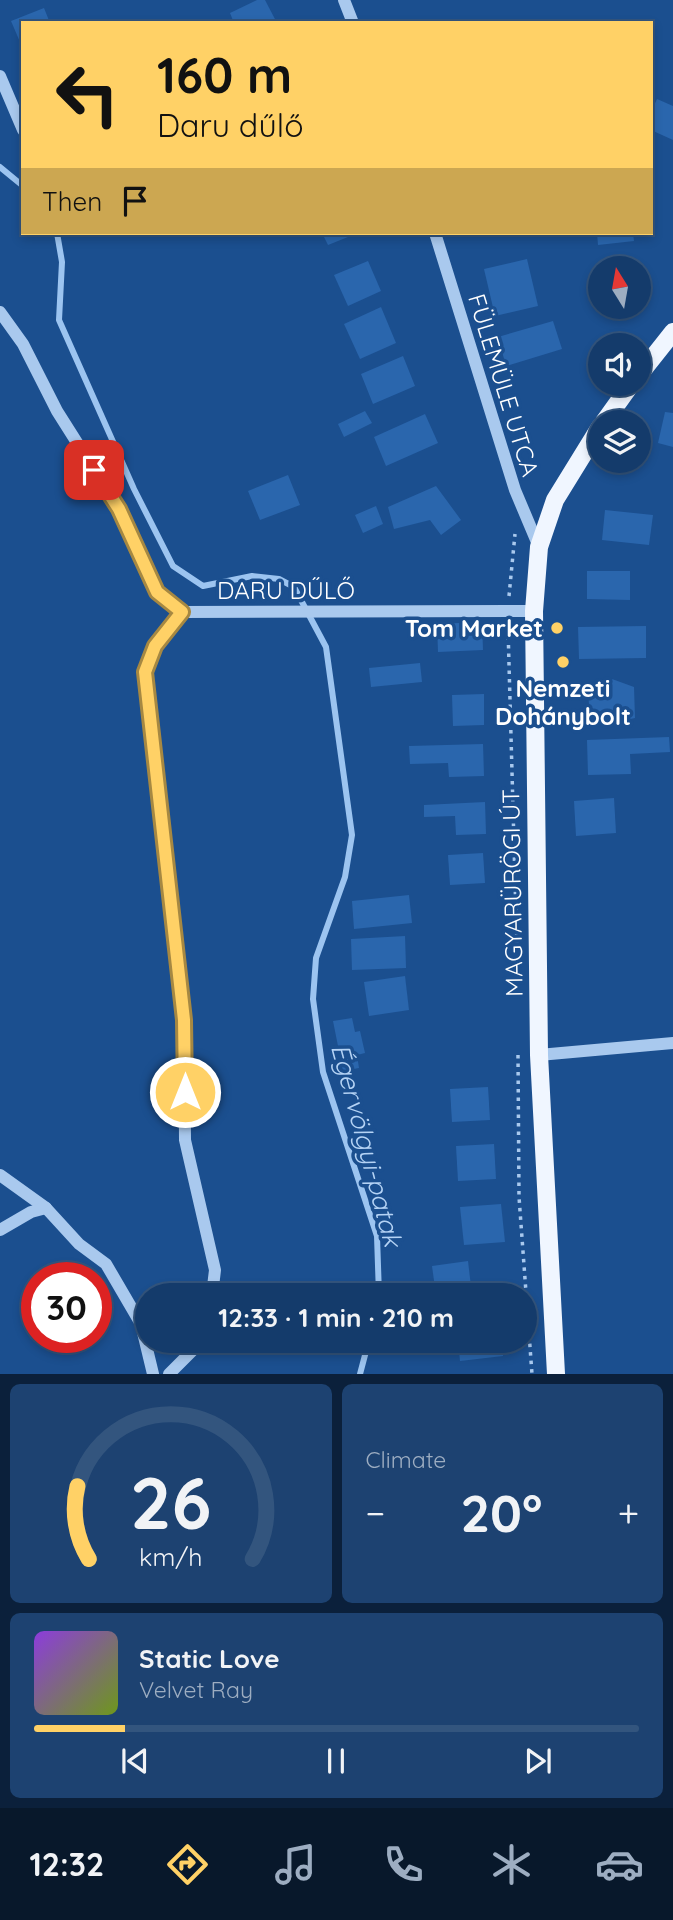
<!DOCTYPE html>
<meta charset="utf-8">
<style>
body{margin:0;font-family:Quicksand,sans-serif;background:#1d4271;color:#f1f3f6;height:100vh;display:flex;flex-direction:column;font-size:26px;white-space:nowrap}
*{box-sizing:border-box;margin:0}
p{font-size:23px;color:#9dadc1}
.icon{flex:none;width:38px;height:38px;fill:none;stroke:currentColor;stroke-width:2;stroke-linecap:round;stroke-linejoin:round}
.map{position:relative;height:1374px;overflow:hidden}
.drawer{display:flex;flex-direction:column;gap:10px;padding:10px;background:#0b203b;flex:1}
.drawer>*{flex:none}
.banner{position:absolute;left:21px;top:21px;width:632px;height:214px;border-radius:0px;box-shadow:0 4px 10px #0003,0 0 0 2px #33557e;background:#ffd166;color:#111;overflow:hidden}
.needle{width:46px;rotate:349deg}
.tools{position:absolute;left:588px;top:256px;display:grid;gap:14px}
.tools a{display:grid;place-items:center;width:63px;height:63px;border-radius:50%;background:#143b6b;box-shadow:0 4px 10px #0003,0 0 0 2px #33557e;font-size:35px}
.speed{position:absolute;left:21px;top:1262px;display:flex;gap:14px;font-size:35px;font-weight:700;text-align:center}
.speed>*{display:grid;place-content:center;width:91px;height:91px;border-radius:50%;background:#143b6b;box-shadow:0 4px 10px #0003,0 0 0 2px #33557e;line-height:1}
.speed .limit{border:10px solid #d22;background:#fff;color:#111}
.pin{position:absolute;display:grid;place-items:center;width:60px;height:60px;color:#fff;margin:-30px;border-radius:14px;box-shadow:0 4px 10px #0006}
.me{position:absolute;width:77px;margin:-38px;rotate:0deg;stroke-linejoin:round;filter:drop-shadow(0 0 5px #0008)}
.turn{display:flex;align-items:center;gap:24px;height:147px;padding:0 21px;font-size:32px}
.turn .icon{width:91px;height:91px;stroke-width:2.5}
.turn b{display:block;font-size:49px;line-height:60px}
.then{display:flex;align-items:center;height:66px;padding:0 21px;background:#0003;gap:14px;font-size:26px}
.big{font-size:52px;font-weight:800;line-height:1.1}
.drawer .widget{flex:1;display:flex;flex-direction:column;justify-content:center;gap:10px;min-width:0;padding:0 24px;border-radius:10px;background:#1d4271}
.drawer .dial{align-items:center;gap:0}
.dial svg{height:182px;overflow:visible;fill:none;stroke:#33557e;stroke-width:7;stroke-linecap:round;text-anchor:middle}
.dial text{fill:#f1f3f6;stroke:none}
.song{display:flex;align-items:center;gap:21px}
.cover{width:84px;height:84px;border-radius:10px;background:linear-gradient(135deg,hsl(270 70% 55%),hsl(80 70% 35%))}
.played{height:7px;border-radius:4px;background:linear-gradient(90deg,#ffd166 15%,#33557e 15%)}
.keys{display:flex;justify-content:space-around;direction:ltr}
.heat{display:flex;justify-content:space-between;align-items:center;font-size:38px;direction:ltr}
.drawer .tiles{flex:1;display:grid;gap:10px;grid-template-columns:1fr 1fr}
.widget:last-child{grid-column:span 2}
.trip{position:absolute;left:135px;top:1283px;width:402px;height:70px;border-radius:35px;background:#143b6b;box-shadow:0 4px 10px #0003,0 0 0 2px #33557e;font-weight:800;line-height:70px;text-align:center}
.tabs{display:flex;height:112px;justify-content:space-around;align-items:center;background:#08182b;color:#9dadc1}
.tabs .icon{width:49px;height:49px}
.tabs .selected{color:#ffd166}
.tabs b{font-size:32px;color:#f1f3f6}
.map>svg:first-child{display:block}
</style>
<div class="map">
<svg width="673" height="1374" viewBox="0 0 673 1374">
<rect width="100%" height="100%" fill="#1b4f8f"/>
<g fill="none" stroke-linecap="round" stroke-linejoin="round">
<g stroke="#9cc4f0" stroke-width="6">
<path d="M0,167L23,186"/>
<path d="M57,233L62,262L59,320L134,489L173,566L203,586L252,576L279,579L294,587L326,647L352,835L345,877L316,958L313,999L323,1072L377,1236L379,1295"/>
<path d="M360,1374L369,1340"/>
</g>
</g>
<g fill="#2a66ad">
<path d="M257,0H265L277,23H234L230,13Z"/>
<path d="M44,8L50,23H23V49L11,21Z"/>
<path d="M657,99L673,106V140L651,130V112Z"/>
<path d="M322,233H358L328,245Z"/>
<path d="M597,233H633L634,241L598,245Z"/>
<path d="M527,259L538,306L495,316L484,269Z"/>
<path d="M368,261L381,291L348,306L334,275Z"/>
<path d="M381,307L396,343L360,359L344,324Z"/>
<path d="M553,321L562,349L506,366L498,337Z"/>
<path d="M403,356L415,386L373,404L361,374Z"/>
<path d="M365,411L372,423L344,437L338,424Z"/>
<path d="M665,412L673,413V447L658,443Z"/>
<path d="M425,414L438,443L386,466L374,437Z"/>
<path d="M288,475L300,505L260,520L248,491Z"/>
<path d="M436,486L461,520L441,535L430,520L394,529L388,507Z"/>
<path d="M376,506L383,524L363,533L355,515Z"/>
<path d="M605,510L653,515L649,545L602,540Z"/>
<path d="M587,571H630V600L587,599Z"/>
<path d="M482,622L483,650L438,652L437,624Z"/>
<path d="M646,626V658L579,659L578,627Z"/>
<path d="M420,663L422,682L371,687L369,668Z"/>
<path d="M612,679L634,687L635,718L612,723L590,720L588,690Z"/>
<path d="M484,694V725L453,726L452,695Z"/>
<path d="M669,737L670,752L630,754L631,774L588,775L587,740Z"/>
<path d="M483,744L484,776L449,777L448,763L410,764L409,746Z"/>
<path d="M614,798L616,833L576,836L574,801Z"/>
<path d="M485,802L486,834L456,835L455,816L424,817V805Z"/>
<path d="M483,853L485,883L450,885L448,855Z"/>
<path d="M409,895L412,923L354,929L352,901Z"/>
<path d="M405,936L406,968L352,970L351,939Z"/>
<path d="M405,976L409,1010L369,1016L364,982Z"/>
<path d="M352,1018L355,1032L360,1031L365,1053L357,1055L359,1068L343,1071L333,1021Z"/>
<path d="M488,1087L490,1120L452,1122L450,1089Z"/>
<path d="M494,1144L496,1179L458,1181L456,1146Z"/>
<path d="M501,1204L505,1242L464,1245L460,1207Z"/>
<path d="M468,1261L472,1295H436L432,1266Z"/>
<path d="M458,1340H502L503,1356L460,1361Z"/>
</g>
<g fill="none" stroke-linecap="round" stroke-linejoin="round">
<g stroke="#a9c9ee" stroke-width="3.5" stroke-dasharray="3.5 5" stroke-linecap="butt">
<path d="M509,596L515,534"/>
<path d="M508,628L517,952"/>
<path d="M518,1055L519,1197L532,1374"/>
</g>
<g stroke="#a9c9ee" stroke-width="12">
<path d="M344,0L353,23"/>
<path d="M0,76L23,130"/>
<path d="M435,233L515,490L539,547"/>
<path d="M0,312L23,344L57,411L119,509L157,592L182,612L534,611"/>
<path d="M182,612L155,646L145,672L184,1020L185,1140L215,1270L212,1295"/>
<path d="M539,1055L673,1043"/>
<path d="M0,1175L46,1208L79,1244L106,1264L141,1324L153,1374"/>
<path d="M0,1230L31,1212L46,1208"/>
<path d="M169,1374L196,1347L199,1340"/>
</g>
<g stroke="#f0f6ff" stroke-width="18">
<path d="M639,375L673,332"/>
<path d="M604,422L632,383"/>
<path d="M556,1374L539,1055L534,611L539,547L555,500L600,427"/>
</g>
</g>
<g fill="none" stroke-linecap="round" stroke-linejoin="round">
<defs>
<path id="route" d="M94,470L119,509L157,592L182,612L155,646L145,672L184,1020L185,1092"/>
</defs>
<use href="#route" stroke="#a68842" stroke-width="18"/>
<use href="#route" stroke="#ffd166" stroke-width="12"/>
</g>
<g fill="#ffd166" stroke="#1b4f8f" stroke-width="2.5">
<circle cx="557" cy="628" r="7"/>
<circle cx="563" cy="662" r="7"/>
</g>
<g text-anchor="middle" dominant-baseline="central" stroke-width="7" stroke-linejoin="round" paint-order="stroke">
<g font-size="24" fill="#fff" stroke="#1b4f8f">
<text transform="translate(504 385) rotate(73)">FÜLEMÜLE UTCA</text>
<text x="286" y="590">DARU DŰLŐ</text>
<text transform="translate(512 893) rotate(-91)">MAGYARÜRÖGI ÚT</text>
</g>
<g font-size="24" font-weight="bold" fill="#fff" stroke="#1b4f8f" text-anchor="end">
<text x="543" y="628">Tom Market</text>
<text x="563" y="688" text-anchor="middle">Nemzeti<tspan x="563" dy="28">Dohánybolt</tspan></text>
</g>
<g font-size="26" font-style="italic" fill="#b5d3f5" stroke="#1b4f8f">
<text transform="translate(367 1145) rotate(75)">Égervölgyi-patak</text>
</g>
</g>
</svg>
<div class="tools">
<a><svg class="needle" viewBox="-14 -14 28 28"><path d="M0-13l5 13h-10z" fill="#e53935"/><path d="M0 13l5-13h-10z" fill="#9dadc1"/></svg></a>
<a><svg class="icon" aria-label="sound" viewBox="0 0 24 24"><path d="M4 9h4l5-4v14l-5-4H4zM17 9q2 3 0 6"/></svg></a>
<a><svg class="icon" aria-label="layers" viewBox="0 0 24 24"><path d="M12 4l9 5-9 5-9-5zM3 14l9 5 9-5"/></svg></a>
</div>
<div class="speed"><div class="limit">30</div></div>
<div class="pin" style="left:94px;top:470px;background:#d93025"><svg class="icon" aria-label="arrive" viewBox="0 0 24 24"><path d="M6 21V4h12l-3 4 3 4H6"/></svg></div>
<svg class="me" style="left:185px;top:1092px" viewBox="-20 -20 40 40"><circle r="17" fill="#ffd166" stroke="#fff" stroke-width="3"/><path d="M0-11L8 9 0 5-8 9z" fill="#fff"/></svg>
<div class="trip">12:33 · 1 min · 210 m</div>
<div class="banner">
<div class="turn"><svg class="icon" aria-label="left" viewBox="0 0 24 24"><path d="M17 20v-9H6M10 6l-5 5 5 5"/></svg><div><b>160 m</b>Daru dűlő</div></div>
<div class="then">Then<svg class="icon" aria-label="arrive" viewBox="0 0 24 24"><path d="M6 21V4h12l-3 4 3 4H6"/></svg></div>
</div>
</div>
<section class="drawer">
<div class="tiles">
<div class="widget dial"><svg viewBox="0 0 100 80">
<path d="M14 69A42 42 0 1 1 86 69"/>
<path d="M14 69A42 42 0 0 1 9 37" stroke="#ffd166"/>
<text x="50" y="56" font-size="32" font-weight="700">26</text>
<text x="50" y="72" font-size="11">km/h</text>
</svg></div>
<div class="widget"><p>Climate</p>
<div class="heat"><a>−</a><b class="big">20°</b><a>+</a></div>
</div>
<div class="widget">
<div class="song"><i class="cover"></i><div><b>Static Love</b><p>Velvet Ray</p></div></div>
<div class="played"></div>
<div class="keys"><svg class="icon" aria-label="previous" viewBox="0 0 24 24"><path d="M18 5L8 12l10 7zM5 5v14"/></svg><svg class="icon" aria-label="pause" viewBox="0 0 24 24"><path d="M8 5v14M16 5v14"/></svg><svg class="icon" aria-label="next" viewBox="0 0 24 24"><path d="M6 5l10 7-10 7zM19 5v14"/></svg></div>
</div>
</div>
</section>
<nav class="tabs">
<b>12:32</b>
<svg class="icon selected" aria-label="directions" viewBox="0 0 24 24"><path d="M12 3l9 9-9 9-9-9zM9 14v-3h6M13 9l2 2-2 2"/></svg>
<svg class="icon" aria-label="music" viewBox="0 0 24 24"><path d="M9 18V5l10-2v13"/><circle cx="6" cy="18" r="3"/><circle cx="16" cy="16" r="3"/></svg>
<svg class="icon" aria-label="phone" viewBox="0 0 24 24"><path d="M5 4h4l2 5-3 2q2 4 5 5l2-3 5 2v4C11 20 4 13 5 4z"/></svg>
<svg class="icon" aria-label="climate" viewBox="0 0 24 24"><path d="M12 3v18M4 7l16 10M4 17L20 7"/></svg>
<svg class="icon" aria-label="car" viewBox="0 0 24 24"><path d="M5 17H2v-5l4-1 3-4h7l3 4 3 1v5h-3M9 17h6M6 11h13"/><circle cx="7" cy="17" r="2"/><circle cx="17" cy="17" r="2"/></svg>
</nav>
